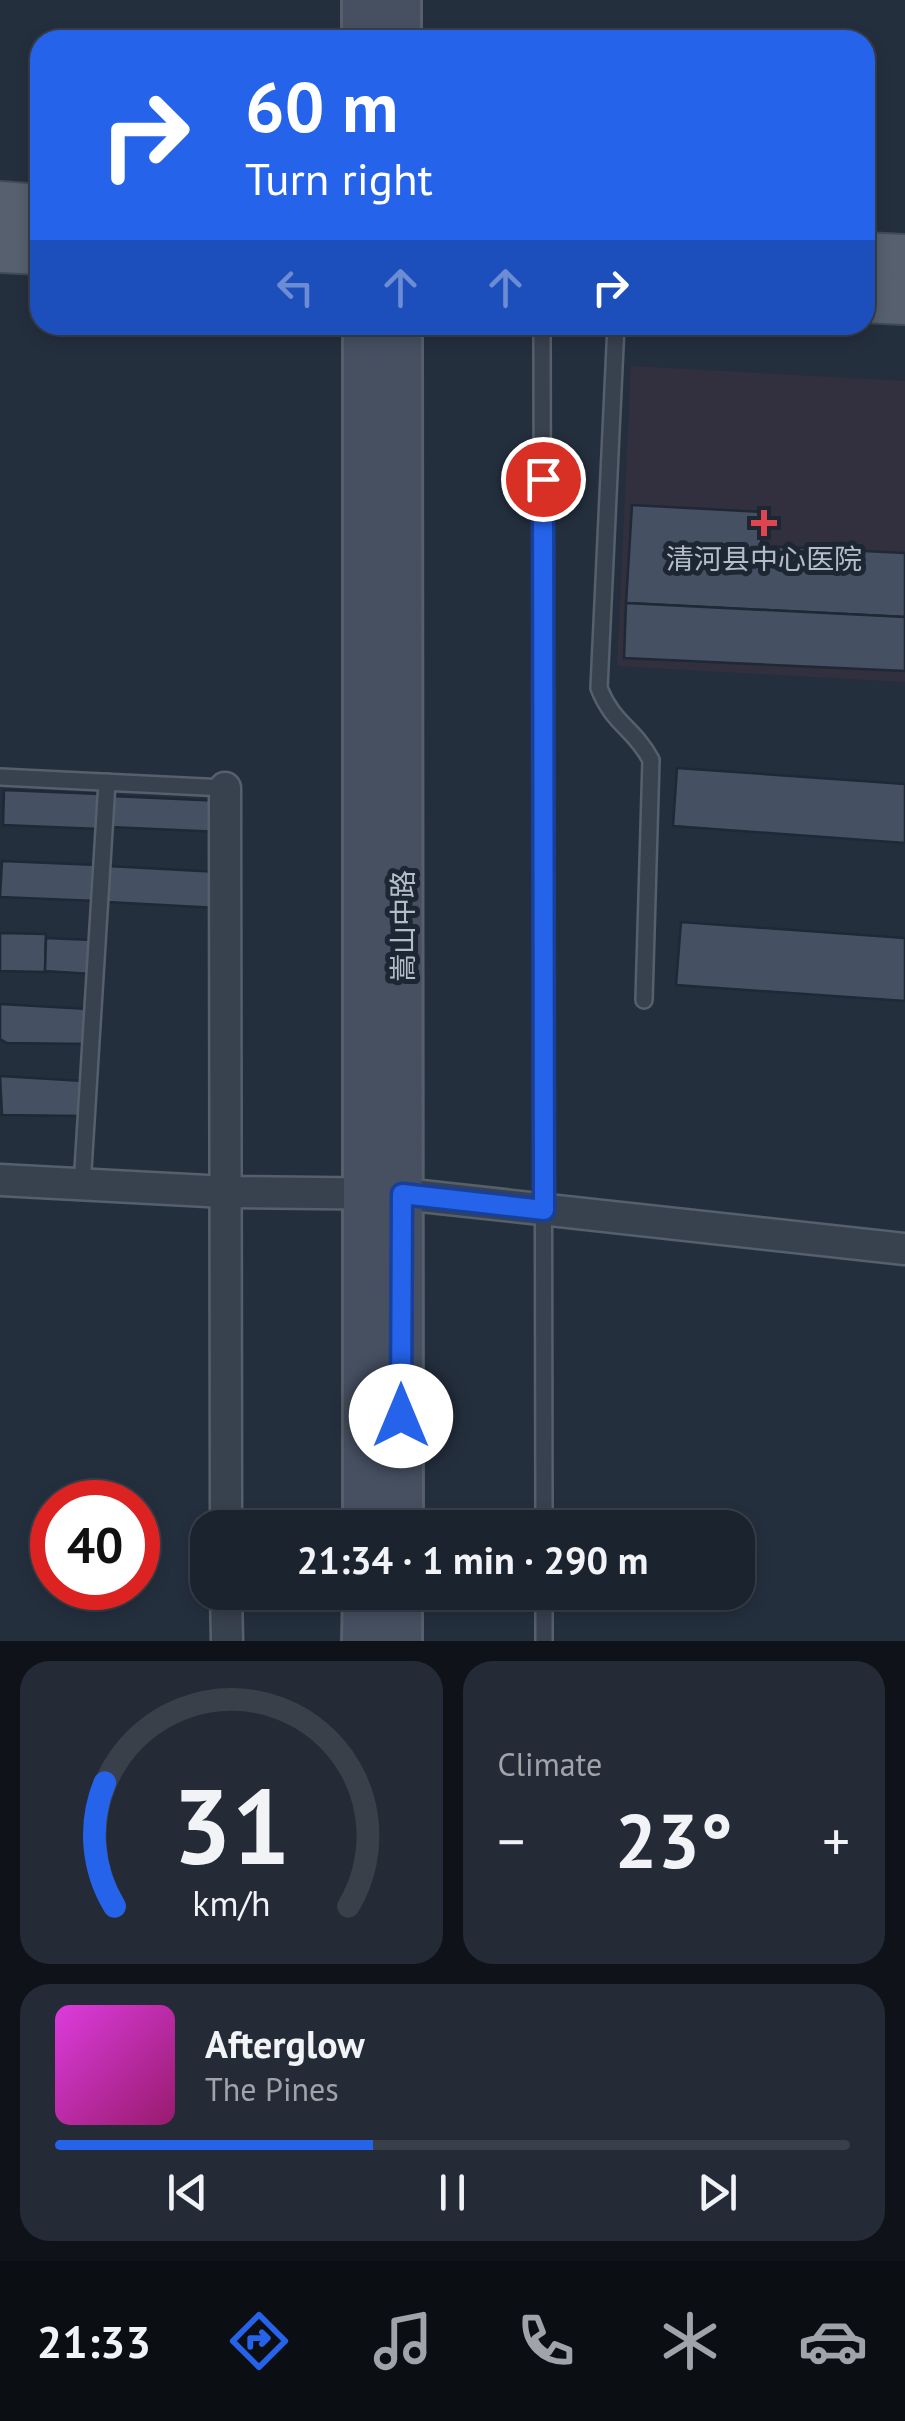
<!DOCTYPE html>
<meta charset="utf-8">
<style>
body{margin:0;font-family:"PT Sans","Noto Sans SC",sans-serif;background:#242b36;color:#f1f3f6;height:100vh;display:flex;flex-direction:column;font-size:38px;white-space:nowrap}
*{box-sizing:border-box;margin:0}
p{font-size:32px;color:#a0a4aa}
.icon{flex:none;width:55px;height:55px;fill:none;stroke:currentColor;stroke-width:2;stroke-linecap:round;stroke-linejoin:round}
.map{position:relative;height:1641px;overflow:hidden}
.side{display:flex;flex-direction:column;gap:20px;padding:20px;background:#0f1319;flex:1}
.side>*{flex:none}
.hud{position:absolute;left:30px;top:30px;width:845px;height:305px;border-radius:30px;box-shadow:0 5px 15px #0003,0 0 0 2px #39404a;background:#2563eb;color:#fff;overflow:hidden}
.speed{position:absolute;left:30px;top:1480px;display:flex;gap:20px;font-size:50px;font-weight:700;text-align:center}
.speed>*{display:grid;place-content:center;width:130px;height:130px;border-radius:50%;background:#1b232e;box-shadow:0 5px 15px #0003,0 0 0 2px #39404a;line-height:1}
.speed .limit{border:15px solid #d22;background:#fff;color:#111}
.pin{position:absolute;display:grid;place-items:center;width:85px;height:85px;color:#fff;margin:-42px;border:5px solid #fff;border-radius:50%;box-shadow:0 2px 10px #0007}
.me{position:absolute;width:110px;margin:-55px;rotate:0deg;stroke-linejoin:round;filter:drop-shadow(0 0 8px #0008)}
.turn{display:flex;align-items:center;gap:35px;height:210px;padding:0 50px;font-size:45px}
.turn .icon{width:130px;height:130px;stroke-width:2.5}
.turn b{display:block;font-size:70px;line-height:85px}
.lanes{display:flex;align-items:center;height:95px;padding:0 50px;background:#0003;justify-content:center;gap:50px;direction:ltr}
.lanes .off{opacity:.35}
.big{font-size:75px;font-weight:700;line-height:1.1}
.side .widget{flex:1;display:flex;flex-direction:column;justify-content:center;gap:15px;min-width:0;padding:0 35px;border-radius:30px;background:#242b36}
.side .dial{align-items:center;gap:0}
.dial svg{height:260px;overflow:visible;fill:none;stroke:#39404a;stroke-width:7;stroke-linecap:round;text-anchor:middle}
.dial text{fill:#f1f3f6;stroke:none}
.song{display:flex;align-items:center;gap:30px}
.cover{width:120px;height:120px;border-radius:15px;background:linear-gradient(135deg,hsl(300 70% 55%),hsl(320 70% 35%))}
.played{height:10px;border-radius:5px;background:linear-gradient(90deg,#2563eb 40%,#39404a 40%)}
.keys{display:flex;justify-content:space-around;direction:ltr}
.heat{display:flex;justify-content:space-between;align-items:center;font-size:55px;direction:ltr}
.side .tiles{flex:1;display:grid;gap:20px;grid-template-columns:1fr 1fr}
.widget:last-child{grid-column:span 2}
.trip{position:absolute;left:190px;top:1510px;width:565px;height:100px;border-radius:30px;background:#1b232e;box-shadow:0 5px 15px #0003,0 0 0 2px #39404a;font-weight:700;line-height:100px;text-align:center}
.menu{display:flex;height:160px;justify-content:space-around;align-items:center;background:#0b0e12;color:#a0a4aa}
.menu .icon{width:70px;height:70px}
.menu .current{color:#2563eb}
.menu b{font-size:45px;color:#f1f3f6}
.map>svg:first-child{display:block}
</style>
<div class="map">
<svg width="905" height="1641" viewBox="0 0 905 1641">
<rect width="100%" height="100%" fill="#242f3e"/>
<path fill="#32303f" d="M631,366L905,381V682L617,666Z"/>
<g fill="#455162" stroke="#1f2835" stroke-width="2.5">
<path d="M632,505L763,512L761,546L905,553V617L626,603Z"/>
<path d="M626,603L905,617V671L624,658Z"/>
<path d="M677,768L905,784V843L673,826Z"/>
<path d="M4,790L100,794L99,829L3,825Z"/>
<path d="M112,796L222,801L221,832L110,827Z"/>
<path d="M2,861L98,865L96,901L0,897Z"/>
<path d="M108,866L219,872L218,908L107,902Z"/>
<path d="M681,922L905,938V1001L676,985Z"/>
<path d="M0,933L46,934L45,972L0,971Z"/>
<path d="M46,938L92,940L91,974L45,971Z"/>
<path d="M0,1004L89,1009L87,1044L7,1043L0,1039Z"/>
<path d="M0,1076L84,1081L82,1116L2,1115Z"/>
</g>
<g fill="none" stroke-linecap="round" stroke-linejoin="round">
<defs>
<g id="lane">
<path d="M542,325L544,1528"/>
<path d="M616,325L599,688C613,724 634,728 651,760L644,1000"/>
<path d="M0,777L225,788"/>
<path d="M82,1186L107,782"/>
<path d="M544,1592V1641"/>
</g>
<g id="street">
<path d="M225,788L226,1528"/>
<path d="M0,1180L226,1192L403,1194L905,1249"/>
<path d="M226,1592L227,1641"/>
</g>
<g id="secondary">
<path d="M364,0V40"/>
<path d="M399,0V40"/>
<path d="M365,325V1528"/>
<path d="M400,325L401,1528"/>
<path d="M364,1641L365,1592"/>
<path d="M400,1641V1592"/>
</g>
<g id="primary">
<path d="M0,206L40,209"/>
<path d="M0,248L40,250"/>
<path d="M865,257L905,259"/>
<path d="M865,298L905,300"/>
</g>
</defs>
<use href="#lane" stroke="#565f6c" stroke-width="20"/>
<use href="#street" stroke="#565f6c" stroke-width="35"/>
<use href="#secondary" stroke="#565f6c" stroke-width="48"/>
<use href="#primary" stroke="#414a57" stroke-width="52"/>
<use href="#lane" stroke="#38414e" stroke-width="15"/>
<use href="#street" stroke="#38414e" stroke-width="30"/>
<use href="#secondary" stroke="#465061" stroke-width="42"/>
<use href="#primary" stroke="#56606e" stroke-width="48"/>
</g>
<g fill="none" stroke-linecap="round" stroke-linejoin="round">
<defs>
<path id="route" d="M401,1416L402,1194L544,1210L543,479"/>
</defs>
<use href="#route" stroke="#184099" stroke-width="25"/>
<use href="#route" stroke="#2563eb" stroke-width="18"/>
</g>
<path fill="#e0444e" stroke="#1d2633" stroke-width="4" d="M759 508h10v10h10v10h-10v10h-10v-10h-10v-10h10z"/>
<g text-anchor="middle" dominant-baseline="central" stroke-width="10" stroke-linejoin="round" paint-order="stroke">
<g font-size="28" fill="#b4bcc9" stroke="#1d2633">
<text x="764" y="558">清河县中心医院</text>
</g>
<g font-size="28" fill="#b4bcc9" stroke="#1d2633">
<text transform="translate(402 926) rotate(-90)">嵩山中路</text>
</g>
</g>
</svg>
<div class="speed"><div class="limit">40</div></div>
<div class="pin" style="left:543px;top:479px;background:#d93025"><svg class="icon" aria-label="arrive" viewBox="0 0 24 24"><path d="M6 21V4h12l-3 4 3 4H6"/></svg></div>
<svg class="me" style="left:401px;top:1416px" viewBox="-20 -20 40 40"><circle r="19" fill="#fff"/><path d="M0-13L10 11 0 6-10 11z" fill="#2563eb"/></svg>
<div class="trip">21:34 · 1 min · 290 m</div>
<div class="hud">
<div class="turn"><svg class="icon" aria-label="right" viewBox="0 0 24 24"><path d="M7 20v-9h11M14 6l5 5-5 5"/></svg><div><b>60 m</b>Turn right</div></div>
<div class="lanes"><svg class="icon off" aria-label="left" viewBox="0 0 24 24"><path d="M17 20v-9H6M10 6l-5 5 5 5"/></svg><svg class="icon off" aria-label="ahead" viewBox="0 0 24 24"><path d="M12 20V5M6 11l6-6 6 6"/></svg><svg class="icon off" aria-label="ahead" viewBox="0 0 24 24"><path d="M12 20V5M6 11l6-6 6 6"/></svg><svg class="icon" aria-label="right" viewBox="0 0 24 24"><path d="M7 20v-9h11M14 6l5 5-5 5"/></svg></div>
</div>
</div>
<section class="side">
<div class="tiles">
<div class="widget dial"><svg viewBox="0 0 100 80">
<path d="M14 69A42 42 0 1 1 86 69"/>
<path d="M14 69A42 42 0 0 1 11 31" stroke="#2563eb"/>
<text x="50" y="56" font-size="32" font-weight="700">31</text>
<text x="50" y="72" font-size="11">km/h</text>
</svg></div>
<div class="widget"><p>Climate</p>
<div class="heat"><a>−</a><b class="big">23°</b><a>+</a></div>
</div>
<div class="widget">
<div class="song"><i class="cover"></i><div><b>Afterglow</b><p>The Pines</p></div></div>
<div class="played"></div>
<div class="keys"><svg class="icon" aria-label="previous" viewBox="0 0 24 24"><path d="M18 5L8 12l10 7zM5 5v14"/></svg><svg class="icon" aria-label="pause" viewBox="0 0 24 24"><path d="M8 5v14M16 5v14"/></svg><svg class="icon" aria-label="next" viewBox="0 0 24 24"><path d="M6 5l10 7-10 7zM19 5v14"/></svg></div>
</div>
</div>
</section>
<nav class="menu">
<b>21:33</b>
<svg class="icon current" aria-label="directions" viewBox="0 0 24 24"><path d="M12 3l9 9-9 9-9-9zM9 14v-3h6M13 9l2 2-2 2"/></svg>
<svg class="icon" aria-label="music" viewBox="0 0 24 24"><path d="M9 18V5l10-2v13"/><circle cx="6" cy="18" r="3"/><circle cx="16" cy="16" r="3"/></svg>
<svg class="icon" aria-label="phone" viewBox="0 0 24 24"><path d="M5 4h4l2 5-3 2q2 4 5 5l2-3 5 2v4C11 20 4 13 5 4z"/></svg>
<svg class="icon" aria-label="climate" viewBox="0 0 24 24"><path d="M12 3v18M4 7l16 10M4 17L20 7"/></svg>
<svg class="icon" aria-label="car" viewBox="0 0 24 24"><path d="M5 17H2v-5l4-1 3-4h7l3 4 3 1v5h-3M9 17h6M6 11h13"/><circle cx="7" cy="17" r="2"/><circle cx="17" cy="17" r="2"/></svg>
</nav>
